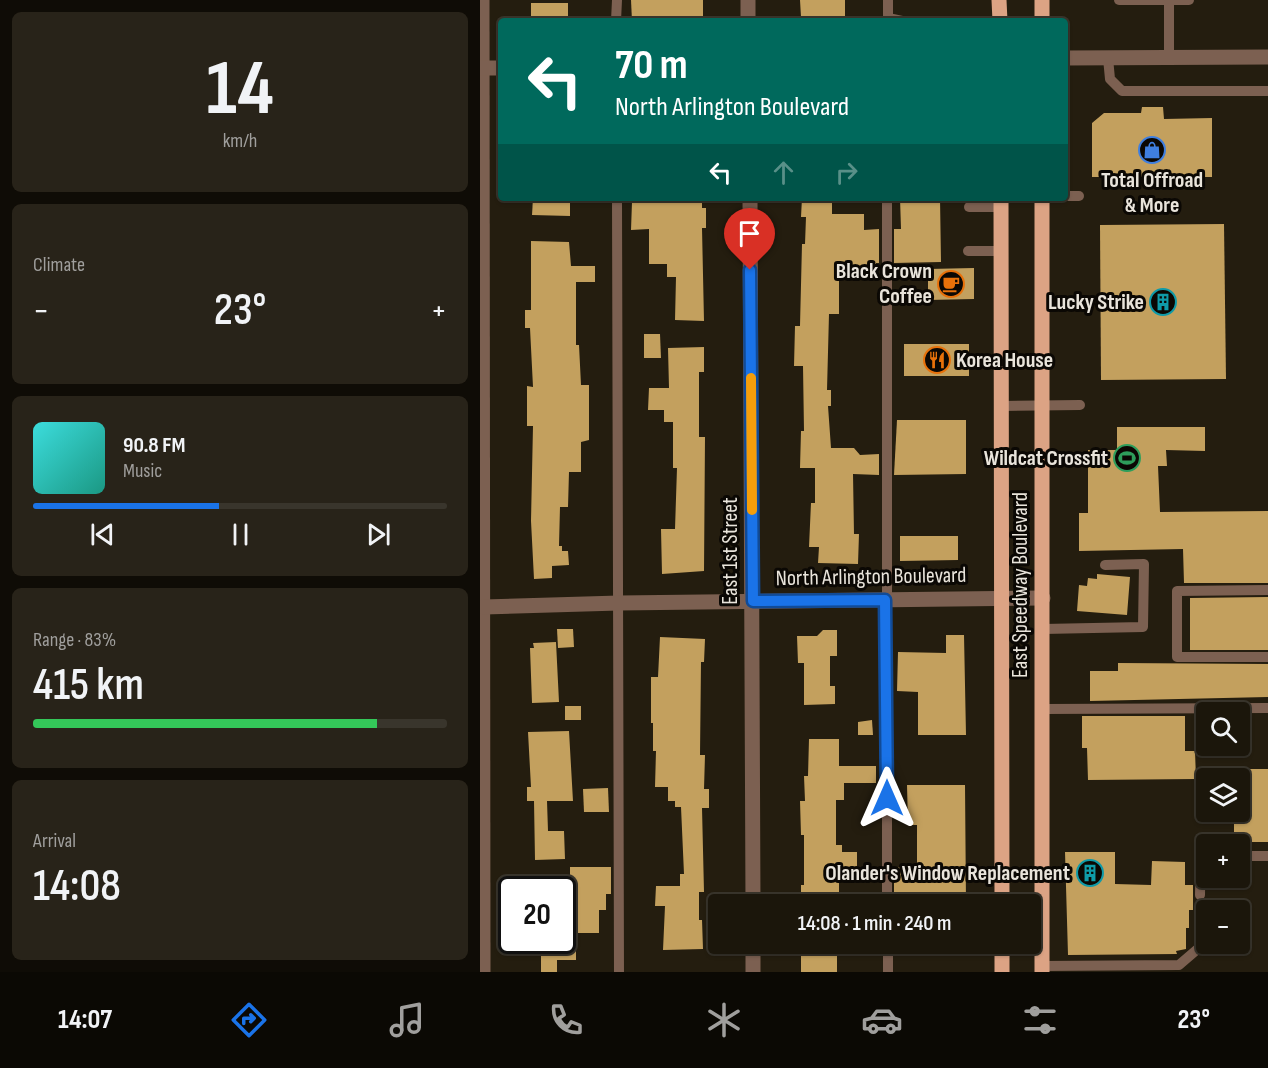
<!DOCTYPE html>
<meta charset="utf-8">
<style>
body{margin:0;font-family:"Sofia Sans Condensed",sans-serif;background:#282319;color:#f1f3f6;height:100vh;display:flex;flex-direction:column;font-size:22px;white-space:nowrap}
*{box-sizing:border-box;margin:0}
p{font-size:20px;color:#a09f9d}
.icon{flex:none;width:33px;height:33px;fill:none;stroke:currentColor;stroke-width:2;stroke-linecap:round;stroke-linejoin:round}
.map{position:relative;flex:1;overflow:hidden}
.sheet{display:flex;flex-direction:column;gap:12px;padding:12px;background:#0f0c06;width:480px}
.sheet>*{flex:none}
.guide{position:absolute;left:18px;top:18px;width:570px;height:183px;border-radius:6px;box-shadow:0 2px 4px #0004,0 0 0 2px #39352c;background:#00695c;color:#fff;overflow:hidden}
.controls{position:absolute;left:716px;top:702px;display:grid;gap:12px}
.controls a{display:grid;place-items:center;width:54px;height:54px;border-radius:6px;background:#1b160b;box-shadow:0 2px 4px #0004,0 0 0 2px #39352c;font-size:30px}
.speed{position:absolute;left:18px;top:876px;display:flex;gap:12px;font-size:30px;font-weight:700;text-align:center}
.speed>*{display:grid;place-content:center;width:78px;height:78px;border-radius:50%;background:#1b160b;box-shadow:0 2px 4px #0004,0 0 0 2px #39352c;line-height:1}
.speed .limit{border:3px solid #111;border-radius:9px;background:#fff;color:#111}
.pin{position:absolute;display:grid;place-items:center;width:51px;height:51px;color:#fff;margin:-62px -26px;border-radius:50% 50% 50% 0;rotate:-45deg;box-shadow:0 0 6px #0007}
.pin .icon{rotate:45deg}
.me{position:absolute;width:66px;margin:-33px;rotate:0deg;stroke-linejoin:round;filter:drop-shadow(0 0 4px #0008)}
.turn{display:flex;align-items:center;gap:21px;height:126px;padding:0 18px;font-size:27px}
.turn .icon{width:78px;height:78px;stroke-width:2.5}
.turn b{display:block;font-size:42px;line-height:51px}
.lanes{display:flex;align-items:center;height:57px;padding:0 18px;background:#0003;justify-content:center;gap:30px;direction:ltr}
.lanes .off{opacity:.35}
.big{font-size:45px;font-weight:600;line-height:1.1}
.sheet .widget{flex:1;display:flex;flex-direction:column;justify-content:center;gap:9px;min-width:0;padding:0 21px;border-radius:9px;background:#282319}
.sheet .dial{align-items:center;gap:0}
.dial b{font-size:78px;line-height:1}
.song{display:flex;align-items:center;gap:18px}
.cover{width:72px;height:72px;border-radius:9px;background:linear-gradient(135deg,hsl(180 70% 55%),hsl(170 70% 35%))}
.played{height:6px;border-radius:3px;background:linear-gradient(90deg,#1a73e8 45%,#39352c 45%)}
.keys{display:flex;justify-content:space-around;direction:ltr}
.heat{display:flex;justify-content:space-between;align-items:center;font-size:33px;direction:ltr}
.charge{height:9px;border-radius:4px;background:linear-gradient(90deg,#34c759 83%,#39352c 0)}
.trip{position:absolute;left:228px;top:894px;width:333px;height:60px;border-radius:6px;background:#1b160b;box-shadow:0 2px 4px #0004,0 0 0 2px #39352c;font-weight:600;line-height:60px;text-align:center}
.tabs{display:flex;height:96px;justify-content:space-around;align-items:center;background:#0b0904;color:#a09f9d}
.tabs .icon{width:42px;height:42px}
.tabs .current{color:#1a73e8}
.tabs b{font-size:27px;color:#f1f3f6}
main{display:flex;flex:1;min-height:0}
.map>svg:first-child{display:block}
</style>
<main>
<section class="sheet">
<div class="widget dial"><b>14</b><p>km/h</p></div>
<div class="widget"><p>Climate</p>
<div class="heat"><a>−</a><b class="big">23°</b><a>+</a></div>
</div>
<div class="widget">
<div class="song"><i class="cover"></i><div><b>90.8 FM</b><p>Music</p></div></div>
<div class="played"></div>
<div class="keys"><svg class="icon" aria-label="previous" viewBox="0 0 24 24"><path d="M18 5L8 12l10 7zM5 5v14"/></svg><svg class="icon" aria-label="pause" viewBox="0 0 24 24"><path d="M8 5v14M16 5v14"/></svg><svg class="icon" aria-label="next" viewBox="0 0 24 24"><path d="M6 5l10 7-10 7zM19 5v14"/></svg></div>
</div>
<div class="widget"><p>Range · 83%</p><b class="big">415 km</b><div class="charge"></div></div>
<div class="widget"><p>Arrival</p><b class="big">14:08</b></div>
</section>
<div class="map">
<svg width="788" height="972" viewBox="0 0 788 972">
<rect width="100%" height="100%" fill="#241d0f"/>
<g fill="#c3a05e">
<path d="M151,0H223V21H152Z"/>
<path d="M320,0H365V21H329V17H321Z"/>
<rect x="51" y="3" width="37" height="18"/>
<path d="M662,107H683L684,119L732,118V177H612V123L624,113H661Z"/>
<path d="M53,198H90V216L52,215Z"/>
<path d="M178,198H222V208H226V228H222L224,321L195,320L196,277H187V264H169V229L151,230L152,202L178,203Z"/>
<path d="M322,198H352V214H384V230L399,229V263H396V277L359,278V314H349L347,390H351V406H348L351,448H374L380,455L399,454V475L373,474L374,534H379L378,564L338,563L339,547H329L331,503H335V468H320L321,431H324L323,366H314L315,326H320L322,244H325L326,217H321Z"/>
<path d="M420,198H460L461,262L414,263V229H421Z"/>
<path d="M744,224L746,379L621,380L620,225Z"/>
<path d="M51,241L89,242L91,266H115V282H96V345H99L101,385H109V440L101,442V472H89L88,507H80L79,546H82V551H88L89,565L72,566V578L54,579L51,521L53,426H47V386L53,387L50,328H45V310H51Z"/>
<path d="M494,268V299L448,300V269Z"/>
<path d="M164,334H180L181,358H164Z"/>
<rect x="424" y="344" width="65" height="32"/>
<path d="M224,347V372H219V437H225L224,571L182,574L181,529H195L197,468H193V422H184V410H168L169,388H189L188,348Z"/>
<path d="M417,420H486V474L414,475Z"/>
<path d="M637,427H725V451L686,450L687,466H678L680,512L788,511V583H704L703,549L599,551V513H608V450H637Z"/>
<path d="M420,536H478V560L420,561Z"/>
<path d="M617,574L650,577L647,615L597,611L599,585L607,586L608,578L617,579Z"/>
<path d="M788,597V650H710V598Z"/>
<path d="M77,629H93L94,647L78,648Z"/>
<path d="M343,630H357V656H350V686H355V704L324,705V663H318L317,636H337Z"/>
<path d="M466,635H484L486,735H438V692L417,691L418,652L466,653Z"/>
<path d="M180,637L225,639L224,662H221L220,755H225L224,789H229V808H222L224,892H219V920H222L223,949L183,950L185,906H175L176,886H200V874H204L201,807H195V801H188V787H175L176,751H173V723H171V677H178Z"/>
<path d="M76,642L79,702L52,703L50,648H54L53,643Z"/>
<path d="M638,663L788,664V697L610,701V671H638Z"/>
<rect x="85" y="706" width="16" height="14"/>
<path d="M602,716H705V751H715L716,779L608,780L607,748H602Z"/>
<path d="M392,720L393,735H378V722Z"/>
<path d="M89,731L93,801H67L68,831H84L85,859L55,860L54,801H47V787H51L48,732Z"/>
<path d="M329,739H359V766H396V783H364V800H356V845H362V852H377V880L359,879V904H321V885H324V835H321L320,801H325L324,776H328Z"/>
<path d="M759,769H788V842H754V812H759Z"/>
<path d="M427,785H485L486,904H414V867H437V825H428Z"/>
<path d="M128,788L129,812H104L103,789Z"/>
<path d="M585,852H635V884L671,885L672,861L705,862V885H713V910H709V928H706V949L696,951L697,954L588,955Z"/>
<path d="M90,867H131V894H126V910H119V933H96V960H77V972H61V940H82V904H90Z"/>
<rect x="321" y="944" width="36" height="28"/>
</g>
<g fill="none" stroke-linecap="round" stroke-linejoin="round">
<g stroke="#7c6051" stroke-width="10">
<path d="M408,0V21"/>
<path d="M639,0H709"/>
<path d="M408,18L422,21"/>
<path d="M136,21L137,0"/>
<path d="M628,58L630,79L642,91H788"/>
<path d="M689,58V1"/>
<path d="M585,196H599"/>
<path d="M137,198L139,972"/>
<path d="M407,198V904"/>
<path d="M489,207H521"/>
<path d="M488,251H522"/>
<path d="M522,406L600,405"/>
<path d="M788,590L697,591V657H788"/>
<path d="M563,629L663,627L664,564L625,565"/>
<path d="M563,709L788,708"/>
<path d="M759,856H788"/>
<path d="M720,895L721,841"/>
<path d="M408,944V972"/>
<path d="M438,944L457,950L522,949"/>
<path d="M562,966L699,965L720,947"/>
</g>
<g stroke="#7c6051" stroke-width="15">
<path d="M2,0L3,972"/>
<path d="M268,21V0"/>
<path d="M585,58L788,57"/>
<path d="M0,68H21"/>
<path d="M270,198L273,904"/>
<path d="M4,607L139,603L563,598"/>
<path d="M273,944V972"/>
</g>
<g stroke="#dca384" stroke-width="15">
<path d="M519,0L520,21"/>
<path d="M562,21V0"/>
<path d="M521,198L522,904"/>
<path d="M562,198V972"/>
<path d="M522,972V944"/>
</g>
</g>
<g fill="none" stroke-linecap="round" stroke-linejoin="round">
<defs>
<path id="route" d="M270,270L273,601L405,600L407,798"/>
</defs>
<use href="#route" stroke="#114b97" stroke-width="15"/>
<use href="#route" stroke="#1a73e8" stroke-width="10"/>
<path stroke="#f59e0b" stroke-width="10" d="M271,378L272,510"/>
</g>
<defs>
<symbol id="shop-ring" viewBox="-11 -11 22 22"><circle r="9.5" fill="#0b0804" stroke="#3f7fe0" stroke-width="1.5"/><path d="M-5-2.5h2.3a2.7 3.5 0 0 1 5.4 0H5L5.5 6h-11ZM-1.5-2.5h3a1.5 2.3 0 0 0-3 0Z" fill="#3f7fe0"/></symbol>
<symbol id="cafe-ring" viewBox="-11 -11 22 22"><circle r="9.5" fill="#0b0804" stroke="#e8710a" stroke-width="1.5"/><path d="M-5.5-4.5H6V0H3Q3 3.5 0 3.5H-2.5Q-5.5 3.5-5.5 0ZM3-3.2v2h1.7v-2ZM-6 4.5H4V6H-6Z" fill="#e8710a"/></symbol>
<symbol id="building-ring" viewBox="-11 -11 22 22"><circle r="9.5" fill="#0b0804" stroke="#0f9aa8" stroke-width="1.5"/><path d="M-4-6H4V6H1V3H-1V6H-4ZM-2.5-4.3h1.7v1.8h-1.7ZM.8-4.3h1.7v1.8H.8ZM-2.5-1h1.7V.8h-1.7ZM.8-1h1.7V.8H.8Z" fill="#0f9aa8"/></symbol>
<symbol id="restaurant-ring" viewBox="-11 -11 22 22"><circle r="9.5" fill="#0b0804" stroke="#e8710a" stroke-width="1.5"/><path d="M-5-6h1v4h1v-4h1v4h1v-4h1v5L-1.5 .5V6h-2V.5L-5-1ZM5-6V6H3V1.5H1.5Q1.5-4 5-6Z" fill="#e8710a"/></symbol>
<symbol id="stadium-ring" viewBox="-11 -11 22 22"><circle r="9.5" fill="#0b0804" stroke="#2e9e5b" stroke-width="1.5"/><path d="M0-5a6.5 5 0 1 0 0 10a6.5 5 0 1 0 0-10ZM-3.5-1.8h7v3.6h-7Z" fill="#2e9e5b"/></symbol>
</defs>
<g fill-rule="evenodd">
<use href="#shop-ring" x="657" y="135" width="30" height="30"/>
<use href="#cafe-ring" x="456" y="269" width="30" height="30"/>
<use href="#building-ring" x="668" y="287" width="30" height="30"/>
<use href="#restaurant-ring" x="442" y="345" width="30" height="30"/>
<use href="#stadium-ring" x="632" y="443" width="30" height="30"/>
<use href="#building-ring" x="595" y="858" width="30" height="30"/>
</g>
<g text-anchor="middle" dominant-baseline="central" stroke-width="6" stroke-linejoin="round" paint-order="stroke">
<g font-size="22" font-weight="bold" fill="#e9e4db" stroke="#0b0804" text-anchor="end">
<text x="672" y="180" text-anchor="middle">Total Offroad<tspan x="672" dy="25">&amp; More</tspan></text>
<text x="452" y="271">Black Crown<tspan x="452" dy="25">Coffee</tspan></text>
<text x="664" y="302">Lucky Strike</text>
<text x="476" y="360" text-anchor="start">Korea House</text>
<text x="628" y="458">Wildcat Crossfit</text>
<text x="590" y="873">Olander's Window Replacement</text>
</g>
<g font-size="22" fill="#e9e4db" stroke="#0b0804">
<text transform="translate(250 551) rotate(-90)">East 1st Street</text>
<text transform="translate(391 577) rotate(-1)">North Arlington Boulevard</text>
<text transform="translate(540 585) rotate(-90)">East Speedway Boulevard</text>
</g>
</g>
</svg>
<div class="controls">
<a><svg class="icon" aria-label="search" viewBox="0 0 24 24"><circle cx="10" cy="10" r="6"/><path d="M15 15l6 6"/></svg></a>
<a><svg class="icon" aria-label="layers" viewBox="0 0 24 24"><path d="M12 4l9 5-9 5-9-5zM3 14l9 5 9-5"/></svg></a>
<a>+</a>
<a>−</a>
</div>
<div class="speed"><div class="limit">20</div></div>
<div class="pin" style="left:270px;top:270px;background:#d93025"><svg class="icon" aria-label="arrive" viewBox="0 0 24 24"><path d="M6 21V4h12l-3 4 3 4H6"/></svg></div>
<svg class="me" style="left:407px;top:798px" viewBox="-20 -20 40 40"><path d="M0-17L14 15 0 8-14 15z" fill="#1a73e8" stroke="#fff" stroke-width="4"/></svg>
<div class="trip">14:08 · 1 min · 240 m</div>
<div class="guide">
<div class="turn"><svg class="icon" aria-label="left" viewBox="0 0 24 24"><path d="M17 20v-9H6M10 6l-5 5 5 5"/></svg><div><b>70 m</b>North Arlington Boulevard</div></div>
<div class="lanes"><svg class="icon" aria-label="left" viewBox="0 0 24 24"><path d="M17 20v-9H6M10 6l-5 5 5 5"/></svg><svg class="icon off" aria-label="ahead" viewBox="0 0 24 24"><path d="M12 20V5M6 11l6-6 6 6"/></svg><svg class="icon off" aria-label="right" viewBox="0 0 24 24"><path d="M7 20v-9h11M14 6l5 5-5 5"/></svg></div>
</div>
</div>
</main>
<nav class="tabs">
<b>14:07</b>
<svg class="icon current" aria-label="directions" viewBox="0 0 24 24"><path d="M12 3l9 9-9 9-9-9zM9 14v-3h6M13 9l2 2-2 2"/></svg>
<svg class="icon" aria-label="music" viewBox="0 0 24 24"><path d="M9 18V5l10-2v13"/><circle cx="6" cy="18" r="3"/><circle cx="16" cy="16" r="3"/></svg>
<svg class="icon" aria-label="phone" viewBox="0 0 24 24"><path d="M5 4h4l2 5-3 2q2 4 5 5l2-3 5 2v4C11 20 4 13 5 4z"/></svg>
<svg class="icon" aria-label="climate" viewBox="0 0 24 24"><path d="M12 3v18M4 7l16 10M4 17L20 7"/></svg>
<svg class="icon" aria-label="car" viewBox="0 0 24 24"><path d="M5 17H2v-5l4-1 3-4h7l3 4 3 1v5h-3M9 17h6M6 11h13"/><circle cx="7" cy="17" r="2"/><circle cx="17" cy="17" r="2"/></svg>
<svg class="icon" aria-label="filters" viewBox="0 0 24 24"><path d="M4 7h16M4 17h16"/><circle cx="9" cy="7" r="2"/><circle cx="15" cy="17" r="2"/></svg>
<b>23°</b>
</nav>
